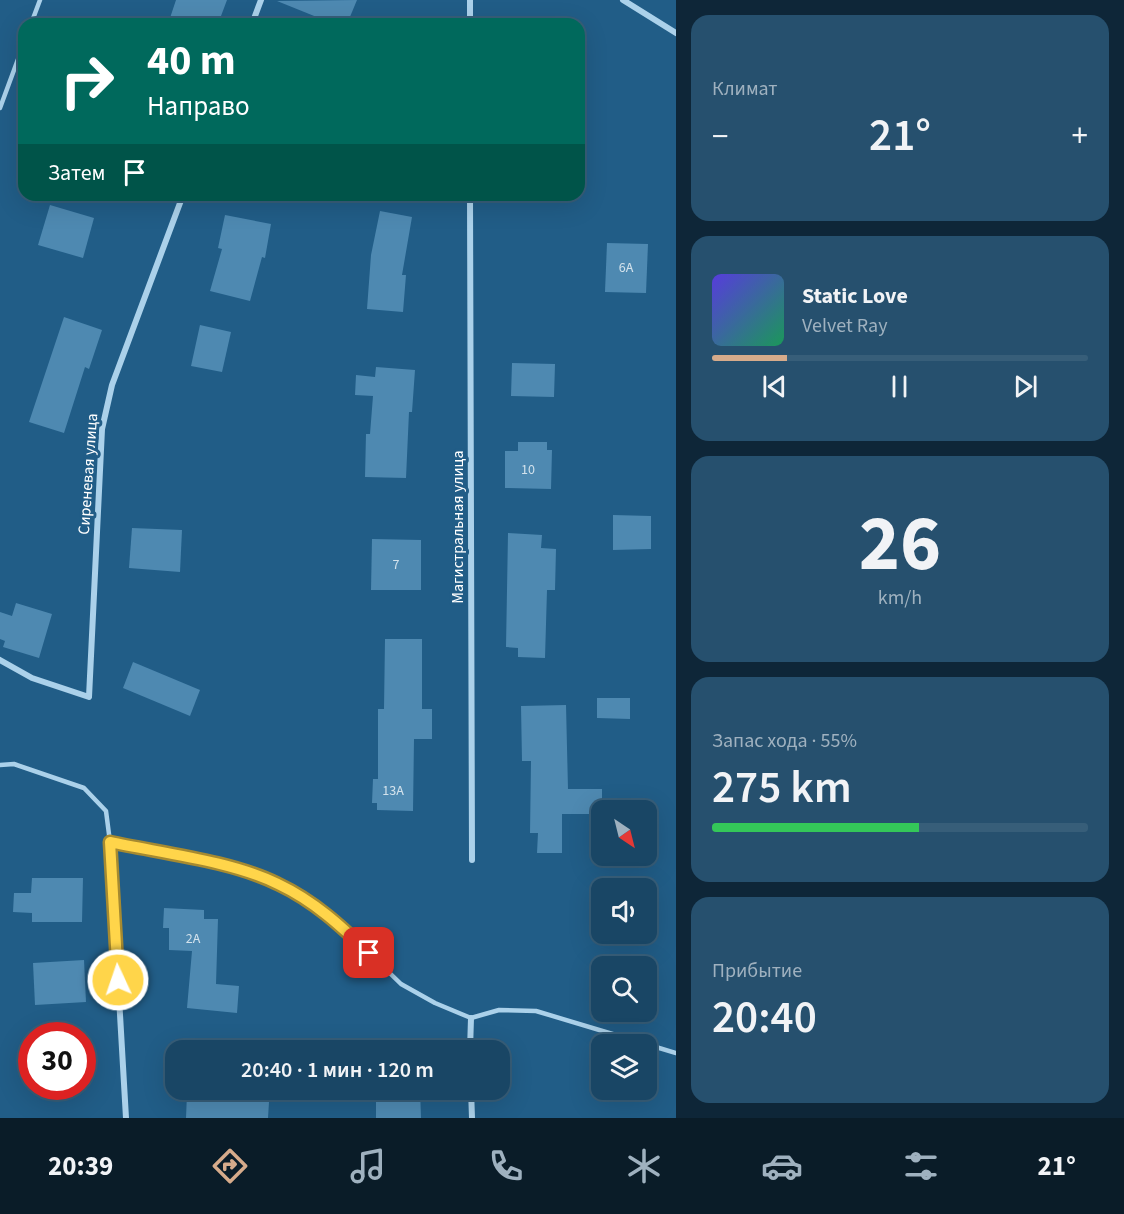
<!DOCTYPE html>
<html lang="ru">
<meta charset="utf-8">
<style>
body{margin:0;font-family:"Source Sans 3",sans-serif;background:#26506e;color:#f1f3f6;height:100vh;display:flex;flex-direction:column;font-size:22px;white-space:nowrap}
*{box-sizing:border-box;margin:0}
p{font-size:20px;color:#9fb1bf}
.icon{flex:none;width:33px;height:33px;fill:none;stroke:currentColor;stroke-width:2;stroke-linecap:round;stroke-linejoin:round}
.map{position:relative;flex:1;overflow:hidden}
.panel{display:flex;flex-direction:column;gap:15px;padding:15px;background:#0e2638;width:448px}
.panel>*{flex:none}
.banner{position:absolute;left:18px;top:18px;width:567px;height:183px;border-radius:18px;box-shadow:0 6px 24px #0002,0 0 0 2px #375e79;background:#00695c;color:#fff;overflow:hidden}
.needle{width:39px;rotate:145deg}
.buttons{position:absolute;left:591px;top:800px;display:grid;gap:12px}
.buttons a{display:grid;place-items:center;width:66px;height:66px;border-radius:12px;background:#194665;box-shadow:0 6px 24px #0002,0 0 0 2px #375e79;font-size:30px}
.speed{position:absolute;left:18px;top:1022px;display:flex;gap:12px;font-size:30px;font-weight:700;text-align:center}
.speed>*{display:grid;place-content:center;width:78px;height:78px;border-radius:50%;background:#194665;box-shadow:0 6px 24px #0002,0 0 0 2px #375e79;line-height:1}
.speed .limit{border:9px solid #d22;background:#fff;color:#111}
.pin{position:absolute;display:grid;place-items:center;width:51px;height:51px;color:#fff;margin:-26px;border-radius:12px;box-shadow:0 3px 9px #0006}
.me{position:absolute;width:66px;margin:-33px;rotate:357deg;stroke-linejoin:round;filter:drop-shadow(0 0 4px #0008)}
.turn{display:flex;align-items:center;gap:21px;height:126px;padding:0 30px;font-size:27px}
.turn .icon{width:78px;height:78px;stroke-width:2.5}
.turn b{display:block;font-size:42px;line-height:51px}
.then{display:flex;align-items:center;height:57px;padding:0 30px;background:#0003;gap:12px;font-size:22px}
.big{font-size:45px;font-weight:600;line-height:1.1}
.panel .widget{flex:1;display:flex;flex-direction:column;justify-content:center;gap:9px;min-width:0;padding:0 21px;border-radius:18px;background:#26506e}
.panel .dial{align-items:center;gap:0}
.dial b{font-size:78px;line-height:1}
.song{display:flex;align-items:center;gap:18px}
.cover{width:72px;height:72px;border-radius:9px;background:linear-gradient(135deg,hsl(250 70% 55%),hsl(150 70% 35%))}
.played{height:6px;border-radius:3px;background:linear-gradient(90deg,#d6ab8b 20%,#375e79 20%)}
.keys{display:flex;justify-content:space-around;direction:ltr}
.heat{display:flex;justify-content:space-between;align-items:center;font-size:33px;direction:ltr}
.charge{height:9px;border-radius:4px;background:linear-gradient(90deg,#34c759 55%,#375e79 0)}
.trip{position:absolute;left:165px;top:1040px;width:345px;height:60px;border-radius:18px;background:#194665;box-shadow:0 6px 24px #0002,0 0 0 2px #375e79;font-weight:600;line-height:60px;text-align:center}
.dock{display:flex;height:96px;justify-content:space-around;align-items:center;background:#0a1c28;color:#9fb1bf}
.dock .icon{width:42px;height:42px}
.dock .selected{color:#d6ab8b}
.dock b{font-size:27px;color:#f1f3f6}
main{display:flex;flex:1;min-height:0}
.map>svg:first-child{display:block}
</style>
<main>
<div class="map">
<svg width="676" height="1118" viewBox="0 0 676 1118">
<rect width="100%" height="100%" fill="#215d87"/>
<g fill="#4e89b1">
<path d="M176,0H227L218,24H168Z"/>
<path d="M357,0L347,24H334L277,1Z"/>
<path d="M50,205L94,218L83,258L38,245Z"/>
<path d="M380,211L412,217L402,275H406L403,312L367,309L371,255Z"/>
<path d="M225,215L271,224L265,258L262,257L250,301L210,291L222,249L218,248Z"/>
<path d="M607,243L648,244L646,293L605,292Z"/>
<path d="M64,317L102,330L89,369L85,367L64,433L29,422Z"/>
<path d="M200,325L231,332L222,372L191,366Z"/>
<path d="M512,363L555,364L554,397L511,396Z"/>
<path d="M376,367L415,370L412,412H409L406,478L365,477L366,434H370L373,396L355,395L356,375L375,377Z"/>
<path d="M518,442H547V450H552L551,489L505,488V451H518Z"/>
<path d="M613,515L651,516V549L613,550Z"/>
<path d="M132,528L182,530L180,572L129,568Z"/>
<path d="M508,533L542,535L541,548L556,549L555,590H547L545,658L518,657V648L506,647Z"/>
<path d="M372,539L421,540V590H371Z"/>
<path d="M16,603L52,614L39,658L3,647L5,641L0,639V612L12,616Z"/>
<path d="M385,639H422V709H432V739H414L413,811L377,810V803H372L373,779H378V709H384Z"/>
<path d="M133,662L200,690L190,716L123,688Z"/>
<path d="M597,698H630V719L597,718Z"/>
<path d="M566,705L568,789H602V814H562V853H537L538,833H530L531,761H522L521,706Z"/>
<path d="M32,878H83L82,922H32V913L13,912L14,893H31Z"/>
<path d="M164,908L204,910V919H218L216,984L239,986L237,1013L187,1008L192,951L169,950V928H163Z"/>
<path d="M84,960L86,1002L35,1005L33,963Z"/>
<path d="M376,1089H420L421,1118H376Z"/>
<path d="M187,1093L219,1094V1100L269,1102L268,1118H186Z"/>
</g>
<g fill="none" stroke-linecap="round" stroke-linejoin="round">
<g stroke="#abd1ea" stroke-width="4.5">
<path d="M31,24L40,0"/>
<path d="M0,108L24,43"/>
<path d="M0,765L14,764L84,788L106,811L110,842L237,870L277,883L337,922L401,984L435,1003L471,1018L499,1010L536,1011L646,1044"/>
<path d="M646,1044L676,1053"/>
</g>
<g stroke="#abd1ea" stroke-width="6">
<path d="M470,0V24"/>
<path d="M623,0L676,33"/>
<path d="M252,24L261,0"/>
<path d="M470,195L472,860"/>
<path d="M0,660L32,678L89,697L102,429L112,385L183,195"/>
<path d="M110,842L126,1118"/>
<path d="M470,1050L471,1018"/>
<path d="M471,1089L472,1118"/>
</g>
</g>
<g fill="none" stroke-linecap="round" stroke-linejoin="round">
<defs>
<path id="route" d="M118,980L110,842C161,853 232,861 278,884C314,901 341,926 369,953"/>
</defs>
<use href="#route" stroke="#a68a30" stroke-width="15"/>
<use href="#route" stroke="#ffd54a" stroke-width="10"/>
</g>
<g text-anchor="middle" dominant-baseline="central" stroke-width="6" stroke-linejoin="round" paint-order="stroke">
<g font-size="14" fill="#d3e2ec">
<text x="626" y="268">6А</text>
<text x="528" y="470">10</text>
<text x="396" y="565">7</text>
<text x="393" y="791">13А</text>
<text x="193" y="939">2А</text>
</g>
<g font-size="16" fill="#fff" stroke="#215d87">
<text transform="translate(88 474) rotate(-86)">Сиреневая улица</text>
<text transform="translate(458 527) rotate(-90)">Магистральная улица</text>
</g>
</g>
</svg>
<div class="buttons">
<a><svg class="needle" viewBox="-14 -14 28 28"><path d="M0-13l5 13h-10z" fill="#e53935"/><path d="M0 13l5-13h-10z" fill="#9fb1bf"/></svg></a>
<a><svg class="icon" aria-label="sound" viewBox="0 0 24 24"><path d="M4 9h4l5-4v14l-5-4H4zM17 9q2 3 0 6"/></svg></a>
<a><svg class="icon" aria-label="search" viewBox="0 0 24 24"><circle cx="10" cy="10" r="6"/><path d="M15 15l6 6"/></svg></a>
<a><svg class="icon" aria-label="layers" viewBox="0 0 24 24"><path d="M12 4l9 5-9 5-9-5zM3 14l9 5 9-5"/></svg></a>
</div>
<div class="speed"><div class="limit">30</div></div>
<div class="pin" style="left:369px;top:953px;background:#d93025"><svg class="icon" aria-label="arrive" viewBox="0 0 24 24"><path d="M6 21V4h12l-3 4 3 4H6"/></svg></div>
<svg class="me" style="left:118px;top:980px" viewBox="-20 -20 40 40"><circle r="17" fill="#ffd54a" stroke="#fff" stroke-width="3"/><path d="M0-11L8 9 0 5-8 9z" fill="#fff"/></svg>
<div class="trip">20:40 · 1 мин · 120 m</div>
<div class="banner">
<div class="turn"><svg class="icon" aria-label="right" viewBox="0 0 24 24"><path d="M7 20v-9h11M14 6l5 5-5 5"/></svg><div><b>40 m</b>Направо</div></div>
<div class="then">Затем<svg class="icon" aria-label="arrive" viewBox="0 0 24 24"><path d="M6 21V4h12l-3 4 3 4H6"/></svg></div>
</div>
</div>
<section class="panel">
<div class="widget"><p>Климат</p>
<div class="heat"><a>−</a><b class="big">21°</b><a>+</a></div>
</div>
<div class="widget">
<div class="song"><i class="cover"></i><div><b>Static Love</b><p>Velvet Ray</p></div></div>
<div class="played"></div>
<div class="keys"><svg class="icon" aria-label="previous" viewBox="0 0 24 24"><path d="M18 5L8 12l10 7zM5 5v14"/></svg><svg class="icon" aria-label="pause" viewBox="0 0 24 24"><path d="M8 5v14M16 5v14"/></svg><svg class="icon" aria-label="next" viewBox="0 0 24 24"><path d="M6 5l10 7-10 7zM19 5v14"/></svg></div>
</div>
<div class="widget dial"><b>26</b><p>km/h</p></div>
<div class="widget"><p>Запас хода · 55%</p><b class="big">275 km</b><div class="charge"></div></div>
<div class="widget"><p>Прибытие</p><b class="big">20:40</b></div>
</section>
</main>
<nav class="dock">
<b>20:39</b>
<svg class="icon selected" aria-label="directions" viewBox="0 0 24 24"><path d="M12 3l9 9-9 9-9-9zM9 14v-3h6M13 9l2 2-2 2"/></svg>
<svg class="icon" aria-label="music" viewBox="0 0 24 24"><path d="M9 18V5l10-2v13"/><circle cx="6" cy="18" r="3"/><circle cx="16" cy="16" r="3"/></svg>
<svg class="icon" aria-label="phone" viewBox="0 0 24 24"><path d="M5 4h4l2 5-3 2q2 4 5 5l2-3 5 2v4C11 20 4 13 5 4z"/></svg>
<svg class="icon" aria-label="climate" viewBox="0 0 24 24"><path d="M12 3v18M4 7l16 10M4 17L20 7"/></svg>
<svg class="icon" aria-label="car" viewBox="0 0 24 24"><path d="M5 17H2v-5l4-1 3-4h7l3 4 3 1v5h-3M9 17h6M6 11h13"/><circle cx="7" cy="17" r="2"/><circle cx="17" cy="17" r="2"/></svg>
<svg class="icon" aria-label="filters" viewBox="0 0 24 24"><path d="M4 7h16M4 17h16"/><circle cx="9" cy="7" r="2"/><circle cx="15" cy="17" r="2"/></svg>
<b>21°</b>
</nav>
